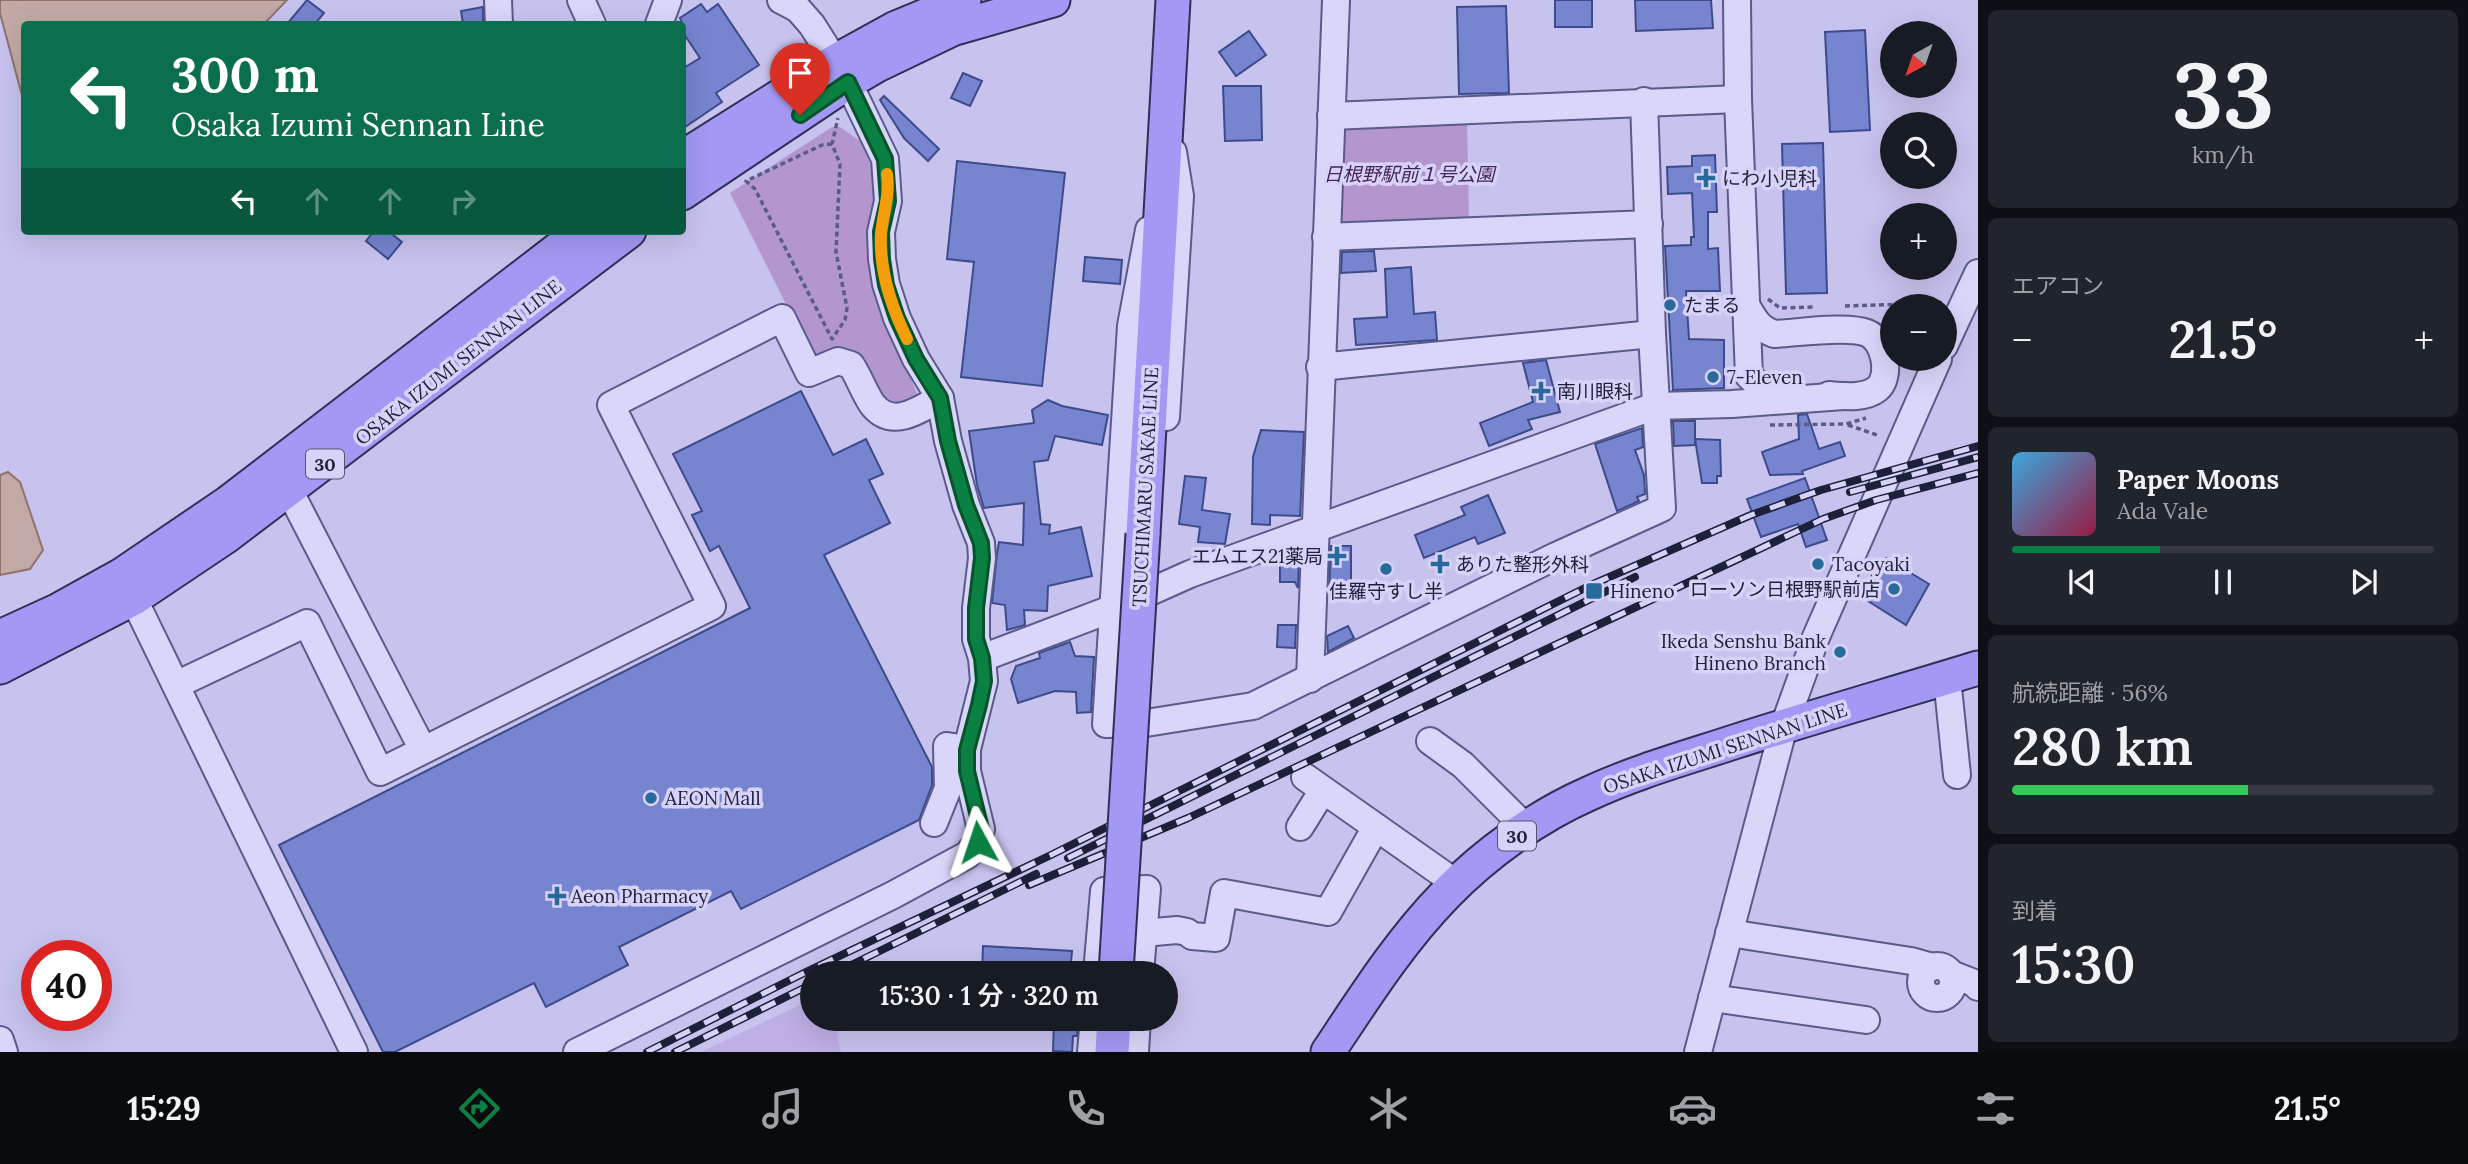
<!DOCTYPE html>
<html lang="ja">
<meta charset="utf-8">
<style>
body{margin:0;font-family:Lora,"Noto Sans JP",serif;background:#20242c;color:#f1f3f6;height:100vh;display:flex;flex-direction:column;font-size:26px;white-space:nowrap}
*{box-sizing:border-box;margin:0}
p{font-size:23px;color:#9ea1a6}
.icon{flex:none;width:38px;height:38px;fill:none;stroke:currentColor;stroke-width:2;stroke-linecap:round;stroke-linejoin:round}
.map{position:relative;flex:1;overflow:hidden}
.details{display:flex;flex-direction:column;gap:10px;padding:10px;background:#0d0f14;width:490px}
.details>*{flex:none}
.guide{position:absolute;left:21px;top:21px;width:665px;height:214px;border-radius:7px;box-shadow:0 7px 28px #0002;background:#0b6e4f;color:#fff;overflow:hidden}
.needle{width:46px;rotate:220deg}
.buttons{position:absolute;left:1880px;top:21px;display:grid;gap:14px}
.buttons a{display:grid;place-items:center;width:77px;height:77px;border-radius:50%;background:#171b24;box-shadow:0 7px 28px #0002;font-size:35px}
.speed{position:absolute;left:21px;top:940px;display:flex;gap:14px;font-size:35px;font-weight:700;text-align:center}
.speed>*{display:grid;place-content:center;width:91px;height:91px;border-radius:50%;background:#171b24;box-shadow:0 7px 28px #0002;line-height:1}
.speed .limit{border:10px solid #d22;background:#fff;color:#111}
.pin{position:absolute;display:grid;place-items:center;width:60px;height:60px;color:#fff;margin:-72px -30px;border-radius:50% 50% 50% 0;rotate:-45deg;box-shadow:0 0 7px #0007}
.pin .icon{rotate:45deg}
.me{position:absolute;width:77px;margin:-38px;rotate:355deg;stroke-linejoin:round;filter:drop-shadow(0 0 5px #0008)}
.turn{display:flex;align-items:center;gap:24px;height:147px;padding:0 35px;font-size:32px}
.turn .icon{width:91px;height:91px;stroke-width:2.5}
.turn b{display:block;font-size:49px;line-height:60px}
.lanes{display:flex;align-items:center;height:66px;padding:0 35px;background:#0003;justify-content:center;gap:35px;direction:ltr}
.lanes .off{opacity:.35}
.big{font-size:52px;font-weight:600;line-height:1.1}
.details .tile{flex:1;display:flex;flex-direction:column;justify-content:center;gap:10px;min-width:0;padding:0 24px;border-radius:10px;background:#20242c}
.details .dial{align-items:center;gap:0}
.dial b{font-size:91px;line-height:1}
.song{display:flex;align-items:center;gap:21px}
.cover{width:84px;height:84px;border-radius:10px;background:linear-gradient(135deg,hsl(200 70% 55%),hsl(340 70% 35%))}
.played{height:7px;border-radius:4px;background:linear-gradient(90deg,#0b8043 35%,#363941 35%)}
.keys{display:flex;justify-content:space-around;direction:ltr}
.heat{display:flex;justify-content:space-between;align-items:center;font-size:38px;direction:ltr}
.charge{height:10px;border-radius:5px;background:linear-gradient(90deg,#34c759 56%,#363941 0)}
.trip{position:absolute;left:800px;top:961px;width:378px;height:70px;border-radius:35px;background:#171b24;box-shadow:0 7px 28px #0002;font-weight:600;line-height:70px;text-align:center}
.tabs{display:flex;height:112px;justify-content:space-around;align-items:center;background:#090b0e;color:#9ea1a6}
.tabs .icon{width:49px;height:49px}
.tabs .current{color:#0b8043}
.tabs b{font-size:32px;color:#f1f3f6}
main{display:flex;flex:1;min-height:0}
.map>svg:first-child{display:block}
</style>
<main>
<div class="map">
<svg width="1978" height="1052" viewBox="0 0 1978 1052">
<rect width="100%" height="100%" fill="#c8c2ef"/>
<path fill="#beafe5" d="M812,999V1018L838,1019L837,1034L841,1052H701Z"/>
<g fill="#b496ce">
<path d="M1467,122L1469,221L1335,228L1341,126Z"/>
<path d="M832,127H840L860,141L882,189L877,294L921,404L884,406L852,356L815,362L730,193Z"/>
</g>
<g fill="#c2a9a5" stroke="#90726b" stroke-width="2">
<path d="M0,0H287L264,24H24V103L0,13Z"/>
<path d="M8,472L20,482L43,550L30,569L0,575V475Z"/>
</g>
<g fill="#7784cf" stroke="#3e4b8a" stroke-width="2">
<path d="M307,0L324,13L315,24H287Z"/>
<rect x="1555" y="0" width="37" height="27"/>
<path d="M1635,0H1711L1713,28L1636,31Z"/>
<path d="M701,4L707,12L718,4L759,65L716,93L722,102L682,129V69L700,58L682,31V23L680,18Z"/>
<path d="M1506,6L1509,93L1459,94L1457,7Z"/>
<path d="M483,7V24H463L461,11Z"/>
<path d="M1865,30L1870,130L1830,132L1825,32Z"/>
<path d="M1249,31L1266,55L1236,76L1219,52Z"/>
<path d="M963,73L982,81L970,106L951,98Z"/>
<path d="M1223,86H1261L1262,140L1225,141Z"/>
<path d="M884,96L939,149L928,161L904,138L880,100Z"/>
<path d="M1823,143L1827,293L1786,294L1782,144Z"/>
<path d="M1715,155L1717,212H1708V249L1718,248L1720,291H1686L1689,339L1724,340V388L1673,390L1665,246L1691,245V237H1694L1692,193L1668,194L1667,167L1692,166V156Z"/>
<path d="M957,161L1065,173L1042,386L961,377L974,262L947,259Z"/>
<path d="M374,231H388L402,242L388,259L366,241Z"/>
<path d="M1374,251L1376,271L1341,273L1342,252Z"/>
<path d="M1085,257L1122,260L1120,284L1083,281Z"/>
<path d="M1411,267L1414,314L1435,312L1437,340L1356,345L1354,319L1387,317L1385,269Z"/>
<path d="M1546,360L1560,412L1528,420L1532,429L1489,446L1480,423L1533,402L1523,363Z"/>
<path d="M801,391L833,455L866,439L883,474L869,480L890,523L824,555L932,767V785L919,820L741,909L731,891L619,947L628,965L546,1007L534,983L395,1052H383L279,845L750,608L719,546L710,551L692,515L702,511L673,454Z"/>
<path d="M1048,400L1062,406L1108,415L1102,445L1055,436L1048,460L1034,462L1041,524L1050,525L1049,534L1081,527L1092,576L1048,586L1047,611L1024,610L1025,625L1007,630L1005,605L992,603L997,553L999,542L1023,545L1024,503L984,508L977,485L969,431L1034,423L1032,410Z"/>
<path d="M1807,414L1819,449L1840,442L1845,456L1802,471L1803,474L1770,475L1762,452L1799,439L1798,415Z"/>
<path d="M1673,421H1695V445L1674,446Z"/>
<path d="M1642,428L1643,447L1635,450L1644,475L1645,494L1637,497L1639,501L1617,511L1595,444Z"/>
<path d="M1261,430L1304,432L1300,516L1270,515V525L1252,524L1253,457Z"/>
<path d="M1695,439L1720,440L1721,476H1717V483H1702Z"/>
<path d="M1185,476L1206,478L1202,510L1230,514L1225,544L1198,542L1200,527L1179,524Z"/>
<path d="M1805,478L1827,540L1806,547L1798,524L1761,537L1747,499Z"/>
<path d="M1488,495L1505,533L1478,544L1475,537L1424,558L1415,535L1465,515L1461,507Z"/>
<path d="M1331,546H1351V591H1329Z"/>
<path d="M1886,558L1929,584L1906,625L1857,594Z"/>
<path d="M1280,560H1299L1298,588L1295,582H1280Z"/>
<path d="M1278,625H1296L1295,648L1277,647Z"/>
<path d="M1348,626L1354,638L1328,652L1327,636Z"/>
<path d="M1070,642L1075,656L1094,657L1091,712L1077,713L1076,692L1055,691L1018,703L1011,679L1016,666L1040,658L1039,653Z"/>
<path d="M983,946L1072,951L1070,973H982Z"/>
<path d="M1054,1021L1078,1022L1077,1036H1073L1072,1052L1053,1051Z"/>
</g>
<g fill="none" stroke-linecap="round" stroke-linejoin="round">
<defs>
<g id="minor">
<path d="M498,0L499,24"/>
<path d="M581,0L592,24"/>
<path d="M1737,0L1738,99L1749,376C1762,389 1772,391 1790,392"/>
<path d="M659,24L668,0"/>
<path d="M1331,116L1738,99"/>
<path d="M1149,230L1131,326L1106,724L1146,723L1253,706L1556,556L1662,508L1652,334L1644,101"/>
<path d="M1326,237L1649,224"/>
<path d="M1746,305C1754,319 1758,328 1774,334C1796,333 1847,325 1867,333C1885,340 1892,377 1877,389C1864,399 1843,396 1829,395"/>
<path d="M1944,346L1978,273"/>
<path d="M1320,367L1652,334"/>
<path d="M1166,417L1180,196L1173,152"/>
<path d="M289,490L423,750"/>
<path d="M125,581L354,1052"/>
<path d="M982,658L1114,608L1190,574L1655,406L1732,404L1844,396"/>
<path d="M1947,678L1957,775"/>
<path d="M1310,679L1336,0"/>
<path d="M176,685L307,623L380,772L712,606L611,405L782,318L809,373L838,361L851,365C859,377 864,392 872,404C892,430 919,410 940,398"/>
<path d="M1430,741L1463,765L1527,829"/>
<path d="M1305,777L1457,884"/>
<path d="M934,823L948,788L947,746L967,749"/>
<path d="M1300,827L1323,790"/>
<path d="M1143,933L1177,930L1187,932L1192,936L1216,938L1224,893L1328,912L1376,827"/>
<path d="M1729,933L1911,961L1932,967"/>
<circle cx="1937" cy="982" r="16"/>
<path d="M1097,973L1104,891L1147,889L1140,973"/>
<path d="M1951,974L1974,983L1978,987"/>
<path d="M1712,998L1866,1020"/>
<path d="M0,1040L4,1052"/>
<path d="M577,1052L893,895L967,855L978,842L981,829L967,771V749L984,681L982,658L976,639V608L982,558L981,543L966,505L948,441L940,398L916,359L897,318L886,284L882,259L881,232L888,201L885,159L848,82L812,25L798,9L781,0"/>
<path d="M1091,1052L1094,1018"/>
<path d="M1135,1052L1137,1018"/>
<path d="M1698,1052L1784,726L1816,637L1938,359"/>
</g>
<g id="major">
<path d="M682,158L836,61L896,28L964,0"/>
<path d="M682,193L848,82L877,65L952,29L1053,0"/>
<path d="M1143,534L1173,0"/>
<path d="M0,637L59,610L122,575L228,503L582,231"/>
<path d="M0,667L134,598L225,537L629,231"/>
<path d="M1112,1052L1114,1018"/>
<path d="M1328,1052C1364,998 1400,941 1446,894C1485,854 1536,817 1588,794C1635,772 1685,758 1734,742C1815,716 1897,693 1978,668"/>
</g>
</defs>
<use href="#minor" stroke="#595b8a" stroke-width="30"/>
<use href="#major" stroke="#2d3157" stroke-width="37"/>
<g stroke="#595b8a" stroke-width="3.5" stroke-dasharray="5 3.5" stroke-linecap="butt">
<path d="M832,144L822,145L746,181L755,189L832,339L845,320L847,308L836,252L840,164L832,144L838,118"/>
<path d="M1768,299L1780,308L1813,307"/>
<path d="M1845,306L1942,303"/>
<path d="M1770,425L1846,424L1866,418"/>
<path d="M1848,425L1880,436"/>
</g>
<use href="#minor" stroke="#dad6fa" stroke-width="26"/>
<use href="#major" stroke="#a399f4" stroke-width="33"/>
<defs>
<g id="rail">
<path d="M1850,492L1978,457"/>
<path d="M1068,858L1635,577"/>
<path d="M1029,885L1188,818L1823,519L1876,500L1978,473"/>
<path d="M835,973L1036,874"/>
<path d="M647,1052L808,971L1051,855L1591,585L1751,515L1821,490L1978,446"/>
<path d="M675,1052L812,984"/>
</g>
</defs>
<use href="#rail" stroke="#1d2039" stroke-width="8"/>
<use href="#rail" stroke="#d7d2f7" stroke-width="5" stroke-dasharray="16" stroke-linecap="butt"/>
<defs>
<path id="major-bridge" d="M1116,973L1143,534"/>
</defs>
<use href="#major-bridge" stroke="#2d3157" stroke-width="37" stroke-linecap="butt"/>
<use href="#major-bridge" stroke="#a399f4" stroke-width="33"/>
</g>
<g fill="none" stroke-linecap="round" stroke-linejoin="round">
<defs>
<path id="route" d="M800,115L848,82L885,159L888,201L881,232L882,259L886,285L897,318L916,359L940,398L948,441L966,505L981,543L982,558L976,608V639L982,658L984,681L979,705L967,750V771L981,829L978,842"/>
</defs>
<use href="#route" stroke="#07532c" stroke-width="18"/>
<use href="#route" stroke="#0b8043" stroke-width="12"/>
<path stroke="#f59e0b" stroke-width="12" d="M887,174C890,195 883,213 881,234C879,271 891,306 907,339"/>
</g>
<g fill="#276a9b" stroke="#d7d2f7" stroke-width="2.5">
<path d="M1702.5 167.5h7v7h7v7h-7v7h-7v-7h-7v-7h7z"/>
<circle cx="1670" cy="305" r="7"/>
<circle cx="1713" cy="377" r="7"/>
<path d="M1537.5 380.5h7v7h7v7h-7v7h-7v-7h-7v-7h7z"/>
<path d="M1333.5 545.5h7v7h7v7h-7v7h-7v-7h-7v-7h7z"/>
<path d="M1436.5 553.5h7v7h7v7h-7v7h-7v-7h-7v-7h7z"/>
<circle cx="1818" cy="564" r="7"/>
<circle cx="1386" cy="569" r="7"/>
<circle cx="1894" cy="589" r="7"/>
<rect x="1585" y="582" width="18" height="18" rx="3.5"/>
<circle cx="1840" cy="652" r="7"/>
<circle cx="651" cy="798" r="7"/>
<path d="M553.5 885.5h7v7h7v7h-7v7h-7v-7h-7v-7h7z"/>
</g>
<g text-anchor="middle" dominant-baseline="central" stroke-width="7" stroke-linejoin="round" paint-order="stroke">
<g fill="#d7d2f7" stroke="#555572" stroke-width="2">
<rect x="306" y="449.5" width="38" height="29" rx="5"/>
<rect x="1498" y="821.5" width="38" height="29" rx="5"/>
</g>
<g font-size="18" font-weight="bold" fill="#1d2039">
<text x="325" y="464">30</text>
<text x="1517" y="836">30</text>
</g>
<g font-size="19" font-style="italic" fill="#462356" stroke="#d7d2f7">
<text x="1409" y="174">日根野駅前１号公園</text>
</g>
<g font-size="19" fill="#1d2039" stroke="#d7d2f7" text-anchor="start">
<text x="1722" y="178">にわ小児科</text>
<text x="1684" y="305">たまる</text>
<text x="1727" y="377">7-Eleven</text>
<text x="1557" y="391">南川眼科</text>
<text x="1323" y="556" text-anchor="end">エムエス21薬局</text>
<text x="1456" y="564">ありた整形外科</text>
<text x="1832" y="564">Tacoyaki</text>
<text x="1880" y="589" text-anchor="end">ローソン日根野駅前店</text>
<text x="1386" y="591" text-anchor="middle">佳羅守すし半</text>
<text x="1610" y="591">Hineno</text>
<text x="1826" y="641" text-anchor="end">Ikeda Senshu Bank<tspan x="1826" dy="22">Hineno Branch</tspan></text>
<text x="665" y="798">AEON Mall</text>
<text x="571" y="896">Aeon Pharmacy</text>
</g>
<g font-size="19" fill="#1d2039" stroke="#d7d2f7">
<text transform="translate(458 362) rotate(-38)">OSAKA IZUMI SENNAN LINE</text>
<text transform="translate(1145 487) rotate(-87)">TSUCHIMARU SAKAE LINE</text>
<text transform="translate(1725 748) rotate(-18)">OSAKA IZUMI SENNAN LINE</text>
</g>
</g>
</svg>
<div class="buttons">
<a><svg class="needle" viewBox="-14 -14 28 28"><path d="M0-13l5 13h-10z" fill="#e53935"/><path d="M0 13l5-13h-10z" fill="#9ea1a6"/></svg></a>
<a><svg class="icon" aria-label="search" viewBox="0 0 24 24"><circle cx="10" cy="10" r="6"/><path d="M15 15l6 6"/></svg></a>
<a>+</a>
<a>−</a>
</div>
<div class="speed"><div class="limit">40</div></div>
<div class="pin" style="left:800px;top:115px;background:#d93025"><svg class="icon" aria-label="arrive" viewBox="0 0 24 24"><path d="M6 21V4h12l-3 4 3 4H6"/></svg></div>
<svg class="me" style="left:978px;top:842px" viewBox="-20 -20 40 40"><path d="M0-17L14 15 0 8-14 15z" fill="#0b8043" stroke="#fff" stroke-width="4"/></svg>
<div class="trip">15:30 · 1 分 · 320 m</div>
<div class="guide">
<div class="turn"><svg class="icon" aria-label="left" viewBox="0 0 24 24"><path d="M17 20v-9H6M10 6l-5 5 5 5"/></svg><div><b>300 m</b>Osaka Izumi Sennan Line</div></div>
<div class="lanes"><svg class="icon" aria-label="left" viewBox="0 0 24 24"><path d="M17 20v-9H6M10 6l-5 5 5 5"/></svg><svg class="icon off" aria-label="ahead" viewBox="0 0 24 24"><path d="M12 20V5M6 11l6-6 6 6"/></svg><svg class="icon off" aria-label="ahead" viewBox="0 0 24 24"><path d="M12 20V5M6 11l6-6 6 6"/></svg><svg class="icon off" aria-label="right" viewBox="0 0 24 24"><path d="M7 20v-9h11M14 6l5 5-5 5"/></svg></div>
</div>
</div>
<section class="details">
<div class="tile dial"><b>33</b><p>km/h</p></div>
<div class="tile"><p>エアコン</p>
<div class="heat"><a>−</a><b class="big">21.5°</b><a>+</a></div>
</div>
<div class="tile">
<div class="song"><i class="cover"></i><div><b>Paper Moons</b><p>Ada Vale</p></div></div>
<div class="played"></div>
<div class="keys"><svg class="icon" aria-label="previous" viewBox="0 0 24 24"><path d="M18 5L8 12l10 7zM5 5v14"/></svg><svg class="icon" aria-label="pause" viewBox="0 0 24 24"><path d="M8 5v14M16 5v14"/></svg><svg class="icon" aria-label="next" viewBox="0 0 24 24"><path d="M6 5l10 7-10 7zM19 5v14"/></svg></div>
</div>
<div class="tile"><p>航続距離 · 56%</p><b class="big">280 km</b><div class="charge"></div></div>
<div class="tile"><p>到着</p><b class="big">15:30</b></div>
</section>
</main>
<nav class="tabs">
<b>15:29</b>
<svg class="icon current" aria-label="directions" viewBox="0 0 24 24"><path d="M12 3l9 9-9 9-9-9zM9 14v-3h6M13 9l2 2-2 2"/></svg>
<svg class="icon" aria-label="music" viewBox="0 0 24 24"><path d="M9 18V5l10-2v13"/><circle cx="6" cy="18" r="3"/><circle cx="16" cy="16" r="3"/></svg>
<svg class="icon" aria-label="phone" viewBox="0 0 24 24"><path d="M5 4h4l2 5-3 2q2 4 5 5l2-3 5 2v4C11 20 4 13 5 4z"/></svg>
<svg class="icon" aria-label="climate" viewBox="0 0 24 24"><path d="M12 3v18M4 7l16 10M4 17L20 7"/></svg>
<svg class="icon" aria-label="car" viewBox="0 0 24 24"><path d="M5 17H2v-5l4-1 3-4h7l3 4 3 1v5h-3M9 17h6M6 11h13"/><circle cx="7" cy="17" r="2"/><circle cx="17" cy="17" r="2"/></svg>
<svg class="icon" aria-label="filters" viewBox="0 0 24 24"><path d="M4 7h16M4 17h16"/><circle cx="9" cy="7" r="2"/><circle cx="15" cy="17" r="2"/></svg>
<b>21.5°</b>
</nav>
